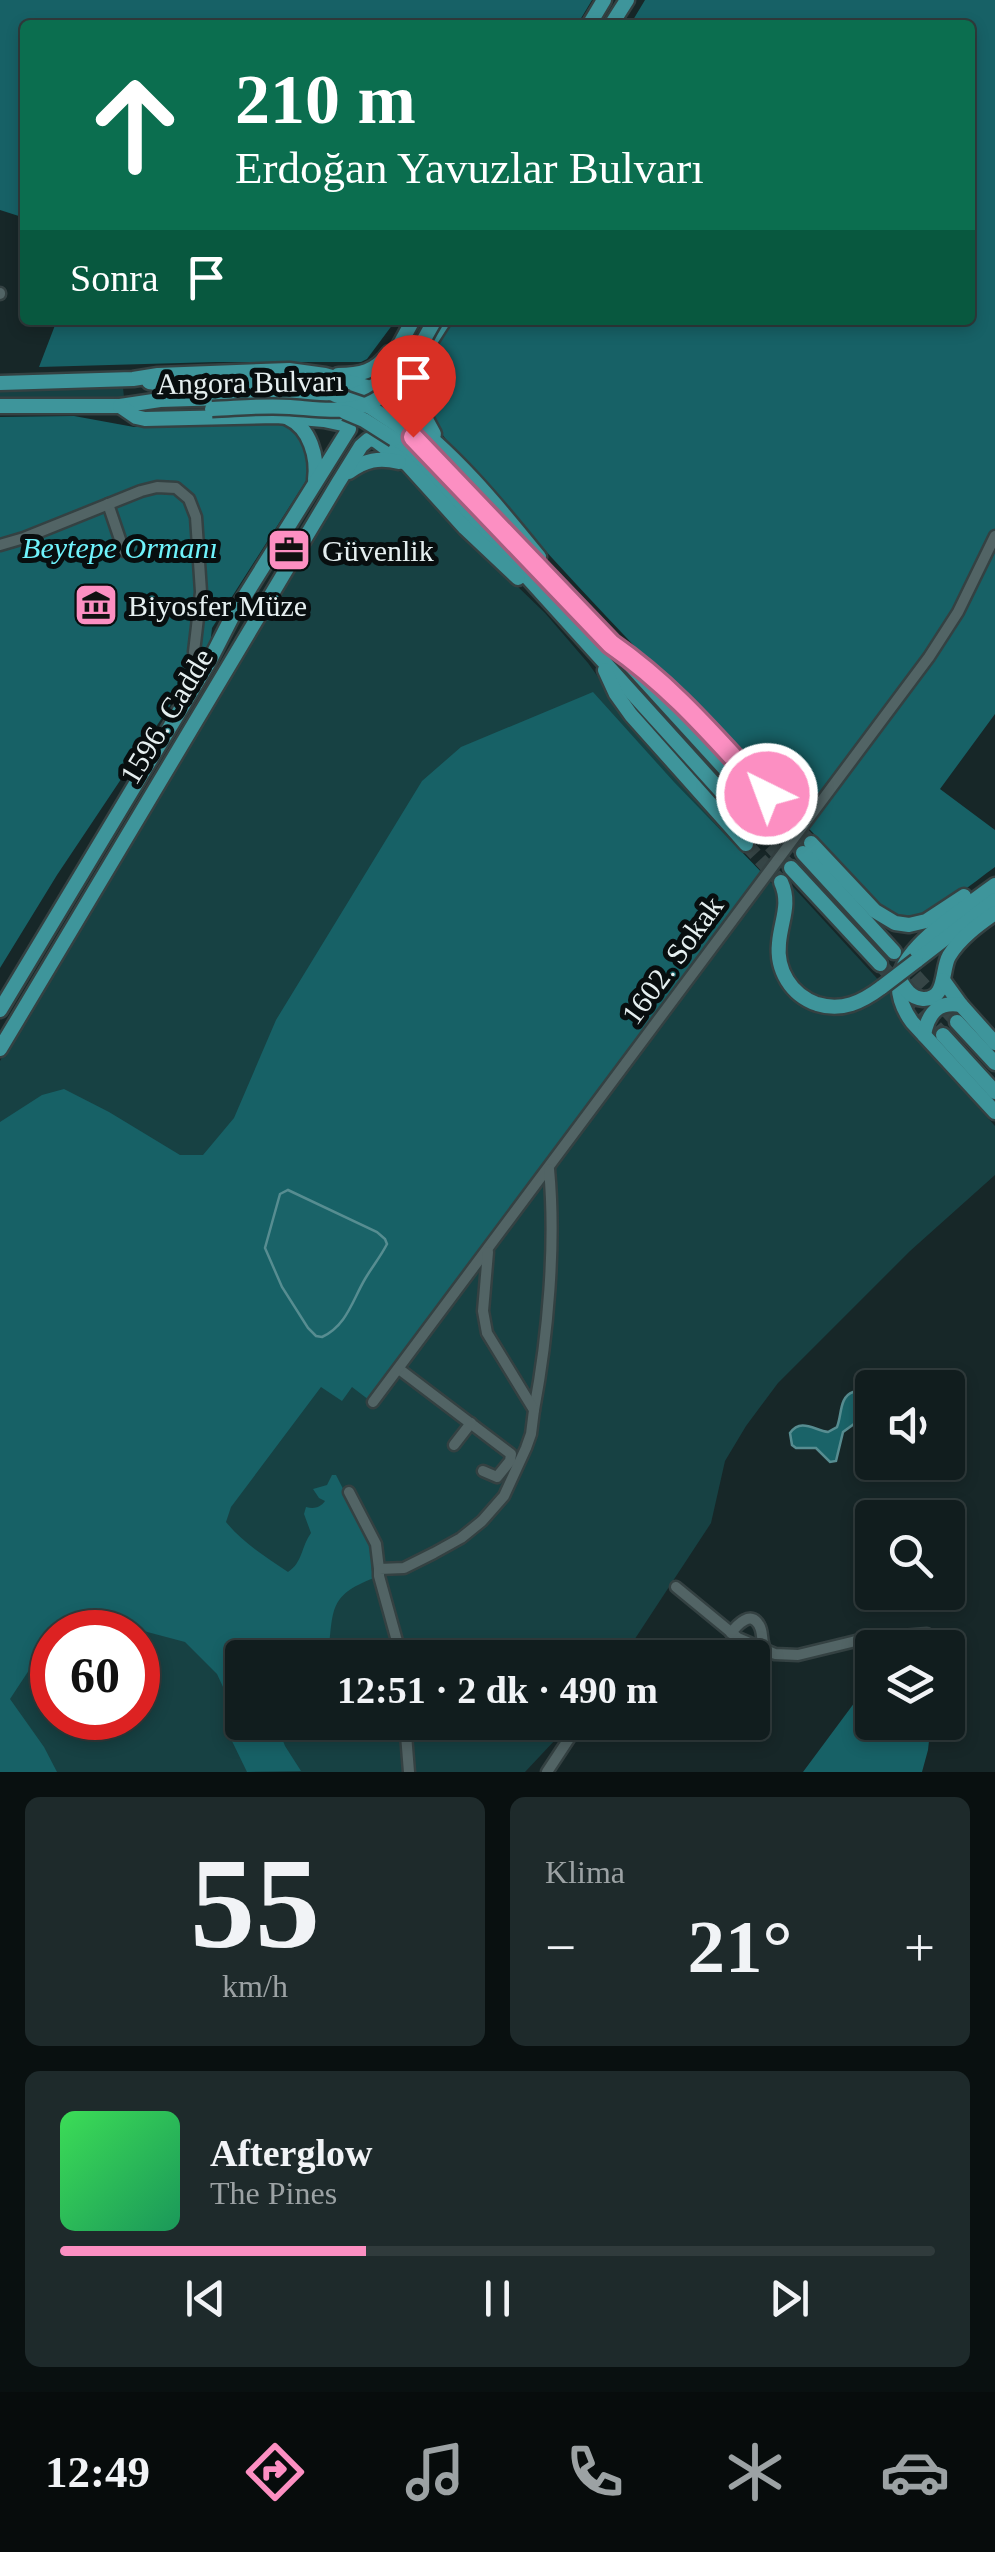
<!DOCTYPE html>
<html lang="tr">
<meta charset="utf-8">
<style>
body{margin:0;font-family:"Times New Roman",serif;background:#1e2a2b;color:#f1f3f6;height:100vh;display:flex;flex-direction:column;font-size:38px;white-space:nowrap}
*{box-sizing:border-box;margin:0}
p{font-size:32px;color:#9ca2a4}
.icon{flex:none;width:55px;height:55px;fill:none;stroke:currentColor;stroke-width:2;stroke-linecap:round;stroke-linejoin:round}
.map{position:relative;height:1772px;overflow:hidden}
.sheet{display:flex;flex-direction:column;gap:25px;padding:25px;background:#091010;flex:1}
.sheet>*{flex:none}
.banner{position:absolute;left:20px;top:20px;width:955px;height:305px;border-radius:10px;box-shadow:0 5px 15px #0003,0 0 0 2px #303b3c;background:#0b6e4f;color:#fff;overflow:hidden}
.tools{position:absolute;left:855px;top:1370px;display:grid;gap:20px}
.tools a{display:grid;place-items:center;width:110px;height:110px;border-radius:10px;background:#111d1e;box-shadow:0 5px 15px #0003,0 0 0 2px #303b3c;font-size:50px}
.speed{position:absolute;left:30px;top:1610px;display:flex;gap:20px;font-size:50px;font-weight:700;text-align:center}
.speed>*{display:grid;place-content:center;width:130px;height:130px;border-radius:50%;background:#111d1e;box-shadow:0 5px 15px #0003,0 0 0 2px #303b3c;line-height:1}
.speed .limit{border:15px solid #d22;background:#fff;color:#111}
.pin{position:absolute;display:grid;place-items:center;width:85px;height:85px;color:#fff;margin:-102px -42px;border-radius:50% 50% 50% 0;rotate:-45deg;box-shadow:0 0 10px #0007}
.pin .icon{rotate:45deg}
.me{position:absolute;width:110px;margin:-55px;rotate:318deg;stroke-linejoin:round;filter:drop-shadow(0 0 8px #0008)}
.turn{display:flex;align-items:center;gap:35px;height:210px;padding:0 50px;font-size:45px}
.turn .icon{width:130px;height:130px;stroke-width:2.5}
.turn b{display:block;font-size:70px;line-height:85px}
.then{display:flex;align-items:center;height:95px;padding:0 50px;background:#0003;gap:20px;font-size:38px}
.big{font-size:75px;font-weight:700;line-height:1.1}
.sheet .card{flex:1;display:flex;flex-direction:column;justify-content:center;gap:15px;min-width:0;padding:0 35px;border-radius:15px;background:#1e2a2b}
.sheet .dial{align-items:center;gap:0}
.dial b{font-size:130px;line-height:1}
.song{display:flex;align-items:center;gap:30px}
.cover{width:120px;height:120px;border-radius:15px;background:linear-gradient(135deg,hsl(130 70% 55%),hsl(150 70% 35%))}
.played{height:10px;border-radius:5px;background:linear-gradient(90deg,#fc8fc2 35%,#303b3c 35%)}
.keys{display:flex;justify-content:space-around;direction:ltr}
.heat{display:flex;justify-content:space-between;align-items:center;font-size:55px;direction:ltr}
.sheet .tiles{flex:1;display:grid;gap:25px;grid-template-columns:1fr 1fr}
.card:last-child{grid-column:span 2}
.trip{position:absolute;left:225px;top:1640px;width:545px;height:100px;border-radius:10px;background:#111d1e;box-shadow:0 5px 15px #0003,0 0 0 2px #303b3c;font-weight:700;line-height:100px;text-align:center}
.tabs{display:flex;height:160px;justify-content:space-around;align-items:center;background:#070c0c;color:#9ca2a4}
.tabs .icon{width:70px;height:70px}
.tabs .selected{color:#fc8fc2}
.tabs b{font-size:45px;color:#f1f3f6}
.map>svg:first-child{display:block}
</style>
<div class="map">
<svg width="995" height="1772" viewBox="0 0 995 1772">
<rect width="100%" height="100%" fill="#172728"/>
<g fill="#174143" fill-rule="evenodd">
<path d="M97,386L123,387L124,398L0,401V389Z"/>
<path d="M379,465L408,474L459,530L545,613L588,663L641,737L742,846L741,851L776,888L784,877L895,998L899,1019L995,1126V1175L910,1251L778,1383L746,1426L725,1461L711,1523L623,1657L242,1658V1722L571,1723L525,1772H0V1061L349,481L356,473ZM52,1632H138V1718H52Z"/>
</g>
<g fill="#176166">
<path d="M0,0H592L577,25H25V218L0,210Z"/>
<path d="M645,0H995V714L940,789L995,830V867C972,883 925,926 896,916C893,915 886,910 883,908C765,779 641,657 524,527C498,498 442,445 429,410C415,369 432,353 452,320H970V25H630Z"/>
<path d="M57,320H396L367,359L361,362H216L39,367Z"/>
<path d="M74,416L134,427L200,421L286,423L301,435L311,473L212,628L210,646L57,875L0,968V417Z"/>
<path d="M593,692L674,782L763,874L369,1400L352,1387L342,1401L321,1387L231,1507L226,1522C243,1543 266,1557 288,1572C303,1562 301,1547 311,1533L304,1514L306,1507C314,1509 320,1508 325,1501L319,1498L313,1489L327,1485L332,1475H336L372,1546L379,1576C327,1595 334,1608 328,1657L242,1658V1722L276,1723L285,1746L301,1771L247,1772L231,1739L236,1715L217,1674L185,1642L136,1629L117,1632H52V1656L35,1661L10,1699L44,1747L57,1772H0V1122L42,1095L64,1089L109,1112L180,1155H203L234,1118L276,1020L422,781L461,747Z"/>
<path d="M872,1679V1722L931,1723L928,1750L922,1772H803Z"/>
</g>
<g fill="#1a6368" stroke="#578d91" stroke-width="2.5">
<path d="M288,1190L377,1232L385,1239L387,1244C381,1256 372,1267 365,1279C352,1301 347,1325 322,1337L316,1336L308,1328L282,1287L265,1248L280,1194Z"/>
<path d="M853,1392L867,1395L872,1401V1422L854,1424L843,1432L836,1461L830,1462L816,1448H796L792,1445L790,1433C801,1418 814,1430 828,1432L837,1427C842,1415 839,1397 853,1392Z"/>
</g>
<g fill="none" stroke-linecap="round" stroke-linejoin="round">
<g stroke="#364546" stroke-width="14" stroke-dasharray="14 7" stroke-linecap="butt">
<path d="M775,804L811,843"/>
<path d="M767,815L803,853"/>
<path d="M756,830L789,866"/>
<path d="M746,844L781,882"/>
<path d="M901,960L957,1022"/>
<path d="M880,964L943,1035"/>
</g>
<defs>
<g id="minor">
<path d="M0,293V294"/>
<path d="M108,504L124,551"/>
<path d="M0,545L24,538L141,491L157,487L176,488L189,499L196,517L201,592L194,652L197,657L209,662"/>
<path d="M399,1369L511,1454L510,1461L497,1477L483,1471"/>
<path d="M373,1402L929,657L958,612L995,536"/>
<path d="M534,1410C548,1336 556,1244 549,1169"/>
<path d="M454,1445L471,1423"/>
<path d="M349,1492L376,1544L379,1569"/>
<path d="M676,1587L738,1638L775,1654L798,1655L864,1639L927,1634"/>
<path d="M731,1633C737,1625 751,1610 759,1625C764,1633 760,1640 766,1651"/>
<path d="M399,1658L397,1641L379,1576V1569L404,1568L434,1553L461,1538L482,1521L504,1496L526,1448L531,1434L534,1410L487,1333L483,1311L488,1252"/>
<path d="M405,1722L409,1772"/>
<path d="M547,1772L580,1722"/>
</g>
<g id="major">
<path d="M589,25L604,0"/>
<path d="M611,25L627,0"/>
<path d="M428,345L444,320"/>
<path d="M414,369L420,408L434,434"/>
<path d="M338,375C360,375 375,372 389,353"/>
<path d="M149,382C212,392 272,376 335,395"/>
<path d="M0,383L133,379L158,375L289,370L325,375L367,387"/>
<path d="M0,406H120L160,400L257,397L304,401L323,405"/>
<path d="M120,406L136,417L145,419L276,416L324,420L347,425"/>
<path d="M397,411C452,450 497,505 539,557"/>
<path d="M288,418C310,428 318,457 315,480"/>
<path d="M403,429L443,465L611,644L767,815"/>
<path d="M394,439L434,474L756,830"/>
<path d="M375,440L408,465L465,528L518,578"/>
<path d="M349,472C365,460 379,457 399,462"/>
<path d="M636,662L678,698L775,804"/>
<path d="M605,670L616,694L631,715L746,844"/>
<path d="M811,843L875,911L895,923L909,925L926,921L964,896"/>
<path d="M803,853L894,952"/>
<path d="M791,868L880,964"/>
<path d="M781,882C791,904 781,920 779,943C776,970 791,995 817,1004C842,1012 862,1002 882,987"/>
<path d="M995,885C978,897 961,910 944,923C910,949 881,979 912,1022L995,1112"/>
<path d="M916,961L995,900"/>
<path d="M900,980C905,989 911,998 923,999C947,1000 941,970 949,956C960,938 978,925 995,913"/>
<path d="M943,980L961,1005L995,1043"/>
<path d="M0,1010L209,662L233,615L349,429C333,389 365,397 380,381L413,320"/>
<path d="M957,1022L995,1063"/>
<path d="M924,1035C928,1013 938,1001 961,1005"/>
<path d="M943,1035L995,1092"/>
<path d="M0,1049L338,483L361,446L368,440L382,438L393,429L397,415L396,406L417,363"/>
</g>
</defs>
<use href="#minor" stroke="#344142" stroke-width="15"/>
<use href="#major" stroke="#344142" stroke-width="19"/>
<use href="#minor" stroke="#526465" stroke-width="10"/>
<use href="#major" stroke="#3e959b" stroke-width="14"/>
<defs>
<g id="major-bridge">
<path d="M335,395L370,407L403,429"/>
<path d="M212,409C238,408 264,405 290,407C333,410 368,418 398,380C413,363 423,340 435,320"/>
<path d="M345,412L364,420L394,439"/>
<path d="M882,987L916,961"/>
</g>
</defs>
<use href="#major-bridge" stroke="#344142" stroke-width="19" stroke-linecap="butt"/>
<use href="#major-bridge" stroke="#3e959b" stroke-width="14"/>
</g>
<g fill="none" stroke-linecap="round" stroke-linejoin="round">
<defs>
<path id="route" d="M413,437L611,644C673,687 716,739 767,794"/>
</defs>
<use href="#route" stroke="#a45d7e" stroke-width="25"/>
<use href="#route" stroke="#fc8fc2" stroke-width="18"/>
</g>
<defs>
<symbol id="office-square" viewBox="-11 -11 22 22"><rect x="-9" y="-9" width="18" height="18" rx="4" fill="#fc8fc2" stroke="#080e0f"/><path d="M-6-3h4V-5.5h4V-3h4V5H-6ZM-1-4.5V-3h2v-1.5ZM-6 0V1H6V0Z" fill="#111"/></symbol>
<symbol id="museum-square" viewBox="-11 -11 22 22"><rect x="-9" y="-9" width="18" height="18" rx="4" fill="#fc8fc2" stroke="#080e0f"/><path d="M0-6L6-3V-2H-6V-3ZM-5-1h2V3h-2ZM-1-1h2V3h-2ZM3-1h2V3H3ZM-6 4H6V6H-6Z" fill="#111"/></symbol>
</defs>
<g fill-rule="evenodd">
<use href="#office-square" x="264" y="525" width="50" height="50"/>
<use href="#museum-square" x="71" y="580" width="50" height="50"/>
</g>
<g text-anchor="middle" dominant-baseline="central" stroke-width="10" stroke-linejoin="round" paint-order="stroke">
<g font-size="30" fill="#e5eff0" stroke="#080e0f">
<text transform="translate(250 382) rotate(-1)">Angora Bulvarı</text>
<text transform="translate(166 716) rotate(-59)">1596. Cadde</text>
<text transform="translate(672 960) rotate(-54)">1602. Sokak</text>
</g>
<g font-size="30" font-style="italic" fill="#6ff3fc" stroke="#080e0f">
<text x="120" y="547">Beytepe Ormanı</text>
</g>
<g font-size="30" fill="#e5eff0" stroke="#080e0f" text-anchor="start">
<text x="322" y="550">Güvenlik</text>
<text x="128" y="605">Biyosfer Müze</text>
</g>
</g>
</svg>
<div class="tools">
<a><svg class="icon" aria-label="sound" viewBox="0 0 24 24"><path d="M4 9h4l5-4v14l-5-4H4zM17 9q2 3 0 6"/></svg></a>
<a><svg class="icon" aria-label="search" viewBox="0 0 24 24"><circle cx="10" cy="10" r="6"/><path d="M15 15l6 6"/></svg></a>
<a><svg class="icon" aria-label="layers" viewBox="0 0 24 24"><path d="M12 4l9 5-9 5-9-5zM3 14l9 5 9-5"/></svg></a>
</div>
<div class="speed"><div class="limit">60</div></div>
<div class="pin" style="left:413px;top:437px;background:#d93025"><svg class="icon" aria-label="arrive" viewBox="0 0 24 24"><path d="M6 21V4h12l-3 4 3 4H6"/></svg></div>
<svg class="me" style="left:767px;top:794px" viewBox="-20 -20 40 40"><circle r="17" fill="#fc8fc2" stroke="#fff" stroke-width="3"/><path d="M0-11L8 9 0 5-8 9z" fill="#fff"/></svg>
<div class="trip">12:51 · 2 dk · 490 m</div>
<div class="banner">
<div class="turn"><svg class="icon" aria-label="ahead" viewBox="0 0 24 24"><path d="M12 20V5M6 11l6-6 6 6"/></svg><div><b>210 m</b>Erdoğan Yavuzlar Bulvarı</div></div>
<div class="then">Sonra<svg class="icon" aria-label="arrive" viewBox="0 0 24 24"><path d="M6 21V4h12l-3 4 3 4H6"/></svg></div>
</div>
</div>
<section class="sheet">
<div class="tiles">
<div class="card dial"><b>55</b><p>km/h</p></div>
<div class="card"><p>Klima</p>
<div class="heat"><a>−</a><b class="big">21°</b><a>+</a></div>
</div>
<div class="card">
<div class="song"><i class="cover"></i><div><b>Afterglow</b><p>The Pines</p></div></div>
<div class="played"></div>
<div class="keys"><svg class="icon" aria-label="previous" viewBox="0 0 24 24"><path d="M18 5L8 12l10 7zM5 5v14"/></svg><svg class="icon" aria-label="pause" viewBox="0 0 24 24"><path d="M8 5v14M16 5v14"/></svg><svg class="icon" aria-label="next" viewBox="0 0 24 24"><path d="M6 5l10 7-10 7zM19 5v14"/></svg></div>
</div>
</div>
</section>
<nav class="tabs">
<b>12:49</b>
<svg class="icon selected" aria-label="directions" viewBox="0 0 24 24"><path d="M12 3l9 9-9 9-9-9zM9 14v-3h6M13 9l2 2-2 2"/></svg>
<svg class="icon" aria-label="music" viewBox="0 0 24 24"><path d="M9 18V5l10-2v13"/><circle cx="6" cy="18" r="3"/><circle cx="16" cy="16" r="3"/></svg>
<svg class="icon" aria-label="phone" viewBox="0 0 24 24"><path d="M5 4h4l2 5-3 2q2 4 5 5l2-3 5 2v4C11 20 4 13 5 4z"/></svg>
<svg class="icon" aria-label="climate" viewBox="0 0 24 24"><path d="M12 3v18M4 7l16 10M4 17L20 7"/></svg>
<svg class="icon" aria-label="car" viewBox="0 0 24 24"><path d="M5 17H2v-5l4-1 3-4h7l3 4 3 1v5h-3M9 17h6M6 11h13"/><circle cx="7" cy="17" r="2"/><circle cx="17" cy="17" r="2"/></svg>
</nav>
